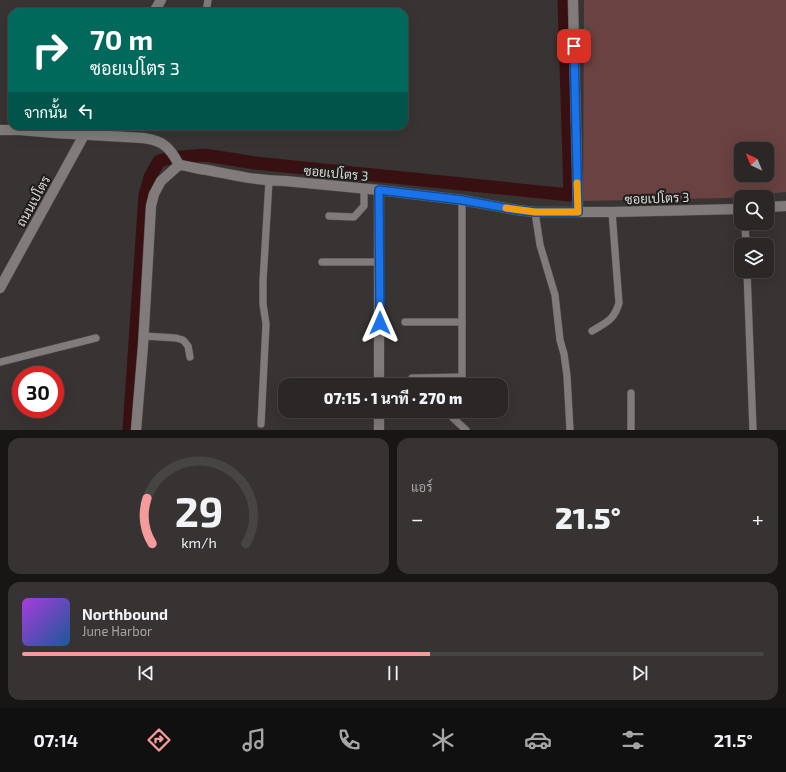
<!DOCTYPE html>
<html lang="th">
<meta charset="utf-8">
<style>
body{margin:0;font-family:"Exo 2",Sarabun,sans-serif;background:#373333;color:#f1f3f6;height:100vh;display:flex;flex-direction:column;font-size:15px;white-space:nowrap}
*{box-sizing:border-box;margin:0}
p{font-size:13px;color:#a6a5a7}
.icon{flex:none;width:22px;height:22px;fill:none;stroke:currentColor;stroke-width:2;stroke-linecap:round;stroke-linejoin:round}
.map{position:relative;height:430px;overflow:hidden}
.side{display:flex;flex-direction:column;gap:8px;padding:8px;background:#181515;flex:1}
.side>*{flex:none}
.banner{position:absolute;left:8px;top:8px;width:400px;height:122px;border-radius:12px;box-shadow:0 4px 16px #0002,0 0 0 1px #474444;background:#00695c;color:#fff;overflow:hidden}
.needle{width:26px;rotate:316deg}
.tools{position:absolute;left:734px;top:142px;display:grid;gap:8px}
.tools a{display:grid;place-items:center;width:40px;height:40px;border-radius:8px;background:#2b2727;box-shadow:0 4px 16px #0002,0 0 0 1px #474444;font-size:20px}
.speed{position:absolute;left:12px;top:366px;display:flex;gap:8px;font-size:20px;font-weight:700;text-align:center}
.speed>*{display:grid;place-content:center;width:52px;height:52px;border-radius:50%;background:#2b2727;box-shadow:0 4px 16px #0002,0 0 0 1px #474444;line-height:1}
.speed .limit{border:6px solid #d22;background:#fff;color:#111}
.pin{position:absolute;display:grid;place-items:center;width:34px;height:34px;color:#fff;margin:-17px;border-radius:8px;box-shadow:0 2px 6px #0006}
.me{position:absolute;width:44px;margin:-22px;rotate:0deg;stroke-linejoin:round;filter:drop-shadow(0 0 3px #0008)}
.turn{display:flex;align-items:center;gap:14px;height:84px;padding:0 16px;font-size:18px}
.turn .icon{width:52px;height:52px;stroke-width:2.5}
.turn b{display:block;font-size:28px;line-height:34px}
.then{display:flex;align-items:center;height:38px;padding:0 16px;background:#0003;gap:8px;font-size:15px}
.big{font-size:30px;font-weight:800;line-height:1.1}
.side .widget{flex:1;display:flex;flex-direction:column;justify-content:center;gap:6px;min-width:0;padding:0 14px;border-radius:12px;background:#373333}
.side .dial{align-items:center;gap:0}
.dial svg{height:104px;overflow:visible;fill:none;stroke:#474444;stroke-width:7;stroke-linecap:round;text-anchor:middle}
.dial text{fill:#f1f3f6;stroke:none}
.song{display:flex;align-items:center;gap:12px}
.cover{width:48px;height:48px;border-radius:6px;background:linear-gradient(135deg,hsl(280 70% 55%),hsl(210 70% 35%))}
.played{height:4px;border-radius:2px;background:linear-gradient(90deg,#f59b9b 55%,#474444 55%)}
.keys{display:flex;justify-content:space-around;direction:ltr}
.heat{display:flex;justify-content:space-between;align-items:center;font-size:22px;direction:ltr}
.side .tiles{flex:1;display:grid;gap:8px;grid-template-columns:1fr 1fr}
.widget:last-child{grid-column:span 2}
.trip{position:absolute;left:278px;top:378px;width:230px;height:40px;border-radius:12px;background:#2b2727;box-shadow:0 4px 16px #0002,0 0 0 1px #474444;font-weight:800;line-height:40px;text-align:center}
.tabs{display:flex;height:64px;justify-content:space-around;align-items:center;background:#111010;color:#a6a5a7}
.tabs .icon{width:28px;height:28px}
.tabs .active{color:#f59b9b}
.tabs b{font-size:18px;color:#f1f3f6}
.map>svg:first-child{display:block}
</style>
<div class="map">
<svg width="786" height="430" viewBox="0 0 786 430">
<rect width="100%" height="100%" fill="#393434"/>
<path fill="#694241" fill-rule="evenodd" d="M584,0H786V192L725,198L583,201ZM741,149H767V175H741Z"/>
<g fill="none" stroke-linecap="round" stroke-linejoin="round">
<path stroke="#391012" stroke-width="13" d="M129,430L145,195L150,177L159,161L170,158L205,155L255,163L570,195L564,0"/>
<defs>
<g id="lane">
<path d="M206,12L208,0"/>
<path d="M535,212L540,245L555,295L560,340L564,354L567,376L570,430"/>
<path d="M329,216L354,217L364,206V189"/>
<path d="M745,223L746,245"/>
<path d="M322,262H380"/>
<path d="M747,271L753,430"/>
<path d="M405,322H462"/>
<path d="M592,331C607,322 614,320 619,303L612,212"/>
<path d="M144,336L176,338L183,340L188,346L190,357"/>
<path d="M0,362L96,338"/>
<path d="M412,378L462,377"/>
<path d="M459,385L462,377V200"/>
<path d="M450,411L453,418L466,430"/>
<path d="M261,424L266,324L263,304V281L269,181"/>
<path d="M631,430V393"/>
</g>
<g id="street">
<path d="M573,0L578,212"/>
<path d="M0,130H20L55,133L143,138C149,139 158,140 164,145C170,149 176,159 179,165C189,166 197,169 207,170C233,175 258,181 285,181L379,190L462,200L517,210L535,212H612L741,209"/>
<path d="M379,190V385"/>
<path d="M767,207L786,206"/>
<path d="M136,430L143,346L151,206L154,194L161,181L179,165"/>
<path d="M379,430V411"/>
</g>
<g id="secondary">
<path d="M154,12L161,0"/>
<path d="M0,288L89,126"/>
</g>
</defs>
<use href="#lane" stroke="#555151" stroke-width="8"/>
<use href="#street" stroke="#555151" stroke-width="11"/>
<use href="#secondary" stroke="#555151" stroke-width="11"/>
<use href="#lane" stroke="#817b7b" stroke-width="7"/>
<use href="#street" stroke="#817b7b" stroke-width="10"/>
<use href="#secondary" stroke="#817b7b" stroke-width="10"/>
</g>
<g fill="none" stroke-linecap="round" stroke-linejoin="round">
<defs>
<path id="route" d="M380,323L379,190L462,200L517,210L535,212H578L574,46"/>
</defs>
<use href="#route" stroke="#114b97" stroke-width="10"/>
<use href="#route" stroke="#1a73e8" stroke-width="7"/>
<path stroke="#f59e0b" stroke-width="7" d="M506,208L535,212H578L577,183"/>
</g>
<g text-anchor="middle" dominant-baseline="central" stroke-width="4" stroke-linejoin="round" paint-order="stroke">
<g font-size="13" fill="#dddada" stroke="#1f1d1c">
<text transform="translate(336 173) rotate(5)">ซอยเปโตร 3</text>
<text transform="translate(657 198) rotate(-2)">ซอยเปโตร 3</text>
<text transform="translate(33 201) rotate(-61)">ถนนเปโตร</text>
</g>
</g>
</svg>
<div class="tools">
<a><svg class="needle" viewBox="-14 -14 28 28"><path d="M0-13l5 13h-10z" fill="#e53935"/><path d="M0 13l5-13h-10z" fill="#a6a5a7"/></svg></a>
<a><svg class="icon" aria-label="search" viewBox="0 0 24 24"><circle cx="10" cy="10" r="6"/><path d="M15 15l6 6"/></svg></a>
<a><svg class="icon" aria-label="layers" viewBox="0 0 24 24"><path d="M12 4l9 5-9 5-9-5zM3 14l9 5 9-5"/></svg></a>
</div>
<div class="speed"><div class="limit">30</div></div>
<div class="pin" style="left:574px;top:46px;background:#d93025"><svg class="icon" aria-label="arrive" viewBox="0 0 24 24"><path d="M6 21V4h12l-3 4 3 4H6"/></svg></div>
<svg class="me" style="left:380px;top:323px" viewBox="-20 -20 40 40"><path d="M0-17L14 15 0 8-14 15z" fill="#1a73e8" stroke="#fff" stroke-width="4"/></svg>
<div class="trip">07:15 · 1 นาที · 270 m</div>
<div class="banner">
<div class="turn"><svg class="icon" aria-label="right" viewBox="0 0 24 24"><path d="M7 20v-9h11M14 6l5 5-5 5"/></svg><div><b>70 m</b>ซอยเปโตร 3</div></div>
<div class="then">จากนั้น<svg class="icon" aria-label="left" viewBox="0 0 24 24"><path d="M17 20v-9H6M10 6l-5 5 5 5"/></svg></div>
</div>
</div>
<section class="side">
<div class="tiles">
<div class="widget dial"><svg viewBox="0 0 100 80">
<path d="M14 69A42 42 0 1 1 86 69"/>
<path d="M14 69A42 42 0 0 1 10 34" stroke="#f59b9b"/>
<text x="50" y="56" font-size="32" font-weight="700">29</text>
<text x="50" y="72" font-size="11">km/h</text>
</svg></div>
<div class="widget"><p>แอร์</p>
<div class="heat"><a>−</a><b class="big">21.5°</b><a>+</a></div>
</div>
<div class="widget">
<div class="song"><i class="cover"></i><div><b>Northbound</b><p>June Harbor</p></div></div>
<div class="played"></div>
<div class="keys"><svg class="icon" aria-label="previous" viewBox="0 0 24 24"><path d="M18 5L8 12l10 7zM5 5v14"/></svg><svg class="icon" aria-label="pause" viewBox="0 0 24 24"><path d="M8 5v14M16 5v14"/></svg><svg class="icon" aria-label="next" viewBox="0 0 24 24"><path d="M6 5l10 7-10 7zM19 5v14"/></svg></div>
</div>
</div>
</section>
<nav class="tabs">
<b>07:14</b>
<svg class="icon active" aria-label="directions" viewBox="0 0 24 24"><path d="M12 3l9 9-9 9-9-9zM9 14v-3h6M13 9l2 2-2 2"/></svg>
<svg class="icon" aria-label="music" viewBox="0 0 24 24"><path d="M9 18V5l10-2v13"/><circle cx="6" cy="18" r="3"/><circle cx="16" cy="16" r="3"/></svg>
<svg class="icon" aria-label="phone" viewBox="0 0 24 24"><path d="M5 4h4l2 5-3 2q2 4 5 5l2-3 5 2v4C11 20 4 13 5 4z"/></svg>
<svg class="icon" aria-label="climate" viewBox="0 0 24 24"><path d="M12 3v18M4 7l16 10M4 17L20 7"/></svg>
<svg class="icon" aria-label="car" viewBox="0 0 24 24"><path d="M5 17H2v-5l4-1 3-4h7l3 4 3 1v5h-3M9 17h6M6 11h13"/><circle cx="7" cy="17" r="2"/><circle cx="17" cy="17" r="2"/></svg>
<svg class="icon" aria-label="filters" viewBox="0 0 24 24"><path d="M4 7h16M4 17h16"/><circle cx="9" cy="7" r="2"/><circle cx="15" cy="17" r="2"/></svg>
<b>21.5°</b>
</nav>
